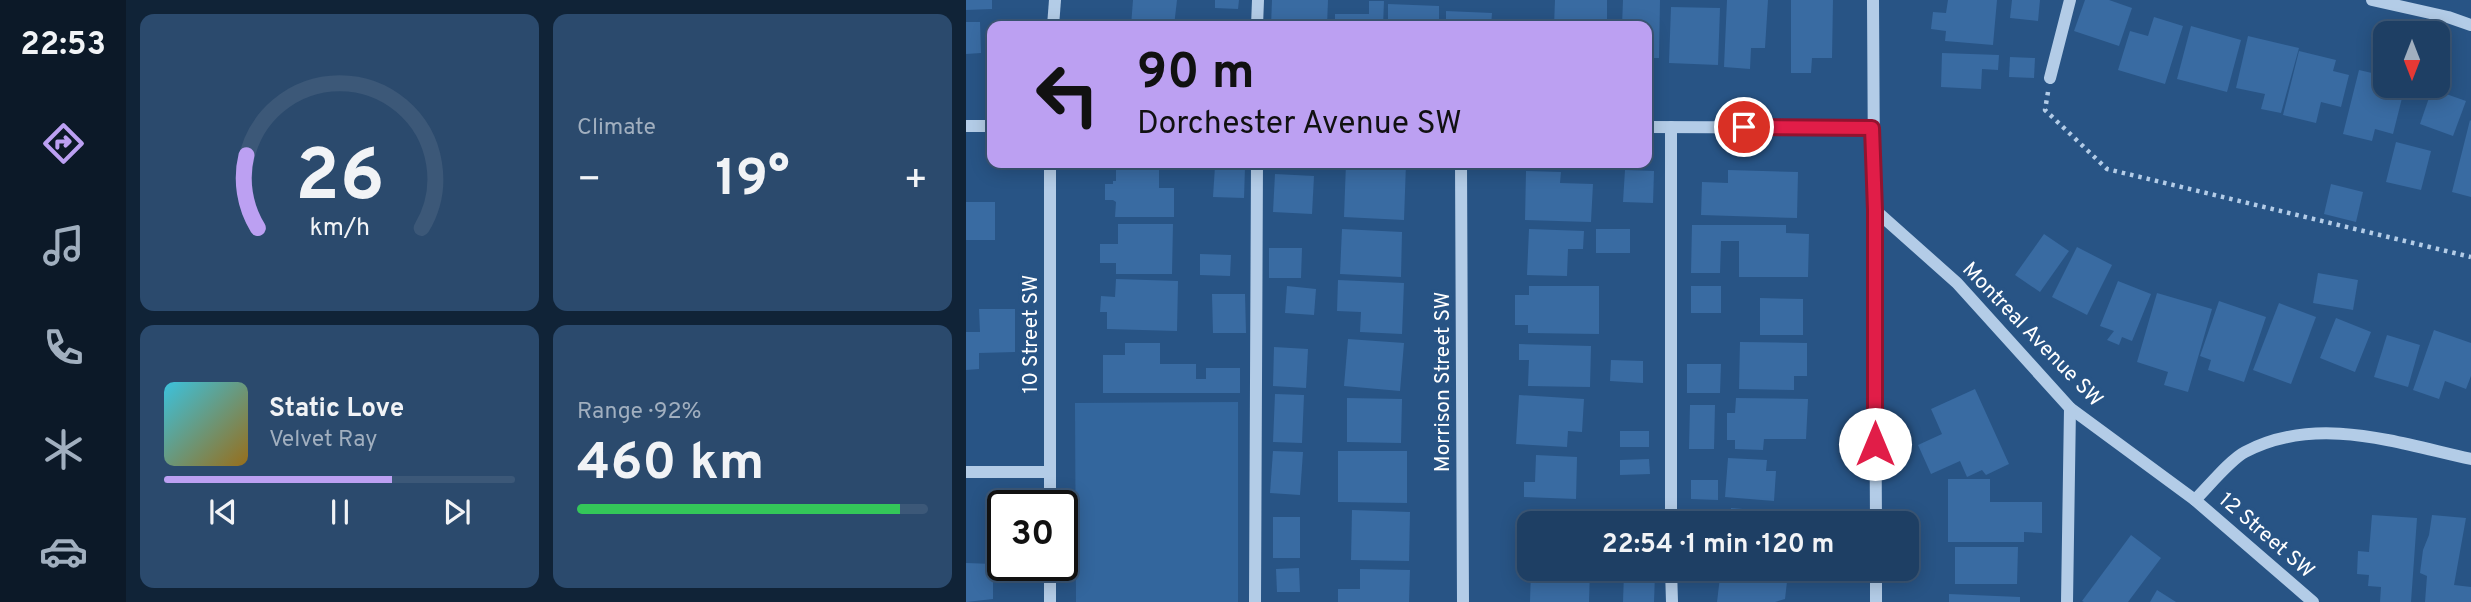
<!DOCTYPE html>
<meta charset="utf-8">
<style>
body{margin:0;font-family:Overpass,sans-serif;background:#2b4a6d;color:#f1f3f6;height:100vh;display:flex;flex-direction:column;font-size:26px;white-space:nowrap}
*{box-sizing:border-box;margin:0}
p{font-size:23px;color:#a1afbf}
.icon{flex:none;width:38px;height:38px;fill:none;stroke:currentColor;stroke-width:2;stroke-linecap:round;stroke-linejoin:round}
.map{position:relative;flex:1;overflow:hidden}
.drawer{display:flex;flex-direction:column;gap:14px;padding:14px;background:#102337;width:840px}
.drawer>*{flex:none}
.guide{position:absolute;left:21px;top:21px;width:665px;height:147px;border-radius:14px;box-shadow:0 4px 18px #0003,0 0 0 2px #3c5878;background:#bca0f2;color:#111;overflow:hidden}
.needle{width:46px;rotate:180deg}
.fabs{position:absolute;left:1407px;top:21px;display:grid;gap:14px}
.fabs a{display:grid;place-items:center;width:77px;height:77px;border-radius:14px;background:#1e3f64;box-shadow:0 4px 18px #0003,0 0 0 2px #3c5878;font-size:35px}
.speed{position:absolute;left:21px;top:490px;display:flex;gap:14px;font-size:35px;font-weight:700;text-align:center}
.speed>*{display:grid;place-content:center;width:91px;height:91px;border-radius:50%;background:#1e3f64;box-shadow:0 4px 18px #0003,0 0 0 2px #3c5878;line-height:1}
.speed .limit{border:4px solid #111;border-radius:10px;background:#fff;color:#111}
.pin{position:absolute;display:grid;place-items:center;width:60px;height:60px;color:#fff;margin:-30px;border:4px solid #fff;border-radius:50%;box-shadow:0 2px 7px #0007}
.me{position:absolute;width:77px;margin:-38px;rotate:0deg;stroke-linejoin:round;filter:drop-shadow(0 0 5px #0008)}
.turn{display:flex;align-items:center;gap:24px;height:147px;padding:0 35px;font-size:32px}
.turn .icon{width:91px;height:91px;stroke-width:2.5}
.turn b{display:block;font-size:49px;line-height:60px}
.big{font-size:52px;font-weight:700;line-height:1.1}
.drawer .widget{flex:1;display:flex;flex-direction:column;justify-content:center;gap:10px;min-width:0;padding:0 24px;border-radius:14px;background:#2b4a6d}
.drawer .dial{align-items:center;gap:0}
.dial svg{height:182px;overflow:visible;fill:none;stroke:#3c5878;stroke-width:7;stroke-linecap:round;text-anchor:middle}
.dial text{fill:#f1f3f6;stroke:none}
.song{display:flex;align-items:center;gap:21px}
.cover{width:84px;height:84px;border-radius:10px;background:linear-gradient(135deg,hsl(190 70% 55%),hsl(40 70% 35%))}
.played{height:7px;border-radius:4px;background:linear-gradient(90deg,#bca0f2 65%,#3c5878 65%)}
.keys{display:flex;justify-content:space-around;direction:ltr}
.heat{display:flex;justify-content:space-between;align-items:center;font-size:38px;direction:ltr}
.charge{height:10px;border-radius:5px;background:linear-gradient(90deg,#34c759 92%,#3c5878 0)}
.drawer .tiles{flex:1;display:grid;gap:14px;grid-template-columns:repeat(2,1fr)}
.trip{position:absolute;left:551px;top:511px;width:402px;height:70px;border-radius:14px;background:#1e3f64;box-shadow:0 4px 18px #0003,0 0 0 2px #3c5878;font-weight:700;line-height:70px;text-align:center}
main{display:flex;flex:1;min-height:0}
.tab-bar{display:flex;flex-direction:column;width:126px;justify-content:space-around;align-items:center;background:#0c1928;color:#a1afbf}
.tab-bar .icon{width:49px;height:49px}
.tab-bar .current{color:#bca0f2}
.tab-bar b{font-size:32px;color:#f1f3f6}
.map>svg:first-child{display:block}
</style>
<main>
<nav class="tab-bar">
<b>22:53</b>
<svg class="icon current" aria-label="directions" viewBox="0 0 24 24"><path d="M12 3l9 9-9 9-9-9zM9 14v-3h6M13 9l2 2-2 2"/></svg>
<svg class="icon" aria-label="music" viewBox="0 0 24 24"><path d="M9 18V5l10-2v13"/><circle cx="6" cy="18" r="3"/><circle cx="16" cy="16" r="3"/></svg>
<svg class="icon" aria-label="phone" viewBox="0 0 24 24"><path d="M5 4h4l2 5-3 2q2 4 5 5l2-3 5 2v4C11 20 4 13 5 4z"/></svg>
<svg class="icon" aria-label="climate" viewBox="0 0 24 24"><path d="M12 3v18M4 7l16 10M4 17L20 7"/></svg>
<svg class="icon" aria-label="car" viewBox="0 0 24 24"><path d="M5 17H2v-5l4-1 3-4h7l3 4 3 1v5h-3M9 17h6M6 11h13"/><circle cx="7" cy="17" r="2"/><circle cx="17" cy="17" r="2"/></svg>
</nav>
<section class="drawer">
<div class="tiles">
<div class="widget dial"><svg viewBox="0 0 100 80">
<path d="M14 69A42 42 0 1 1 86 69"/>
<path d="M14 69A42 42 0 0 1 9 37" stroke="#bca0f2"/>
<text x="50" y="56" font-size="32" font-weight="700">26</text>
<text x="50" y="72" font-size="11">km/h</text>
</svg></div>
<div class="widget"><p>Climate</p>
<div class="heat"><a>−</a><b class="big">19°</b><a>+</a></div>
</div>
<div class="widget">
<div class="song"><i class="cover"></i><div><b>Static Love</b><p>Velvet Ray</p></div></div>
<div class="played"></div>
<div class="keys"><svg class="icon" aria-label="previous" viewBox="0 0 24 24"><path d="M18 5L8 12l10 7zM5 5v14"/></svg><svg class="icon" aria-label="pause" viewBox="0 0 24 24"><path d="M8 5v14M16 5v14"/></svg><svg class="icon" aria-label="next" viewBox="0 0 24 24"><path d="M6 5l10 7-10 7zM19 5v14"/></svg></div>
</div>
<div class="widget"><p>Range · 92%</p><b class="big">460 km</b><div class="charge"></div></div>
</div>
</section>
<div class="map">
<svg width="1505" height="602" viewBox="0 0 1505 602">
<rect width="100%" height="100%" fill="#285485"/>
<path fill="#33669d" d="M272,402V602H110L109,403Z"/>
<g fill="#396ba2">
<path d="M0,0H26V9L0,10Z"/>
<path d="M167,0H211L208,26H165Z"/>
<path d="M249,0H273L272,9L249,8Z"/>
<path d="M306,0H362L361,26H305Z"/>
<path d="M589,0H641V26H588Z"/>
<path d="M657,0H694L693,58H681V26H656Z"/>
<path d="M761,0H802L799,48H785L784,69L758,67Z"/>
<path d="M825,0H867L866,58H846L845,73H825Z"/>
<path d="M982,0H1031L1027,45L979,41L980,31L965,29L967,12L980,13Z"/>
<path d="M1046,0H1074L1072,21L1044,18Z"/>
<path d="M1119,0H1143L1166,8L1153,46L1108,31Z"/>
<path d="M403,1H418L417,26H369V14H403Z"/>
<path d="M422,4L473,6V26H422Z"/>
<path d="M705,7L754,8L752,65L703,63Z"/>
<path d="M480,11L526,13L525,26H480Z"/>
<path d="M1188,17L1217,26L1199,84L1152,70L1164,31L1182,36Z"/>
<rect x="534" y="19" width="46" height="7"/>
<path d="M0,22H14L15,53L0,54Z"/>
<path d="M1225,26L1275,40L1261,92L1211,79Z"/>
<path d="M1282,36L1333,48L1315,113L1295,109L1299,94L1270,88Z"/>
<path d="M1333,51L1370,60L1367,71L1383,75L1375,107L1355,102L1350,123L1317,115Z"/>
<path d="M976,53L1033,55L1032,70L1016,69L1015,89L975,87Z"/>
<path d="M1044,57L1069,58L1068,78L1043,77Z"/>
<path d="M1393,70L1419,76V86H1439L1427,134L1409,129L1406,141L1377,134Z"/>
<path d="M1466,89L1500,101L1487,136L1454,124Z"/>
<path d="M1504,120L1505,121V197L1486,192Z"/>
<path d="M1430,142L1465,151L1455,190L1420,182Z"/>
<path d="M380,163H440L438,220L378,217Z"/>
<path d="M249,166H279L278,198L247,197Z"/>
<path d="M150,167H193V188H208V217H149L150,202L147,200H139V184H147V181H150Z"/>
<path d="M659,170L688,171L687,203L657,202Z"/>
<path d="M762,170L832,172L831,218L735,215L736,182L762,183Z"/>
<path d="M560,171L595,172L594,183L627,184L625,222L559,220Z"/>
<path d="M309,174L348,176L346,214L307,212Z"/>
<path d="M1365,184L1397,192L1390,222L1358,214Z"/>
<rect x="0" y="202" width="29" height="38"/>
<path d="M152,224H207L206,274H150V263H134V244H152Z"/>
<path d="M726,225H820V233L843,234L842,277H773V241H755L754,273H725Z"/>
<path d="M376,229L436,232L435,277L374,274Z"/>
<path d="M563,229L618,231L617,249H602L601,276L561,275Z"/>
<rect x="630" y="229" width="34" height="24"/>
<path d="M1078,234L1103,251L1074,292L1049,275Z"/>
<path d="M1111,247L1146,265L1121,315L1086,297Z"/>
<path d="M303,248H336L335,278H303Z"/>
<path d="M234,254L265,255L264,276L234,275Z"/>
<path d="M1352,273L1392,280L1387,310L1347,303Z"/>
<path d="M150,279L212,281L211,331L141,329V312H134L135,296L149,297Z"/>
<path d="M372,280L438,283L436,334L394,332L395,312L371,311Z"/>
<path d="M1152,281L1185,294L1166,341L1156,337L1153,345L1141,340L1148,331L1134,326Z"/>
<path d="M321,286L350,289L348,315L319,313Z"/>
<path d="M563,286H633V334L562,333V325H549V295H563Z"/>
<rect x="725" y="286" width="30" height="27"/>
<path d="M1191,293L1246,309L1222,392L1198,385L1202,372L1171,362Z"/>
<path d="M246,294H279L280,333H247Z"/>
<path d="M794,298L837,299V335H794Z"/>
<path d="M1253,301L1300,317L1278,382L1242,370L1245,360L1234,356Z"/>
<path d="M1313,303L1350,317L1325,384L1287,370Z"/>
<path d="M13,309H49V352L13,353V369L0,370V332H14Z"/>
<path d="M1370,318L1405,332L1389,372L1354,358Z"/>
<path d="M1468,330L1505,343V376L1500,389L1479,381L1473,399L1447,390Z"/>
<path d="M1421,335L1454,345L1442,387L1408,377Z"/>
<path d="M382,339L438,343L434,391L378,386Z"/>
<path d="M774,342L841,343V376H828V390L773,389Z"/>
<path d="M159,343H194V364H230V379H240V368H274V393H137V355H159Z"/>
<path d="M553,344L625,346L624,387L562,386L563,360H553Z"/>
<path d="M308,347L342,349L340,388L307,386Z"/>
<path d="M645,360L677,361V383L644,381Z"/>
<path d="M721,364H755L754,393H721Z"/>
<path d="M1009,389L1043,464L1020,475L1016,470L1001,477L994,461L965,474L952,445L976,434L965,409Z"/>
<path d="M309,394L338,395L336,443L307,442Z"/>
<path d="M553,395L618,399L616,432L602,431L601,447L550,444Z"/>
<path d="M381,398L436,399L435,443L381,442Z"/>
<path d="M770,398L842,399L840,439H798L797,450L769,449V440H761V413H769Z"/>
<path d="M724,405H749L748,449H723Z"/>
<rect x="654" y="431" width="29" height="16"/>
<path d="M307,451L337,452L334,495L304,493Z"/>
<path d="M372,451H441V503L372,502Z"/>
<path d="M570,455L611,457L610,499L558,497V482H569Z"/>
<path d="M762,458L801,460L800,471H810L808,501L759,497Z"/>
<path d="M683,459L684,474L654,475V460Z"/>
<path d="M982,479H1024V502H1076V533L1058,532V542H982Z"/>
<path d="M725,480H752V500L725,499Z"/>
<path d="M765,508L800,511L799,523H764Z"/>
<path d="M386,510L444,512L443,561L385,560Z"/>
<path d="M564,511L609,512L608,523H563Z"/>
<path d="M722,514L754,518L753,523H721Z"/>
<path d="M658,515L688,517L687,523H658Z"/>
<path d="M1406,515L1451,518L1445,602H1414L1415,587L1402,586L1403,575L1391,574L1392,551L1403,552Z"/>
<path d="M1466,515L1500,518L1488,585L1505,587V602H1459L1461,576L1454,573L1457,550L1463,535Z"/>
<rect x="307" y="517" width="27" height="41"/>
<path d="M1165,535L1195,558L1162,602H1118L1116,601Z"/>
<path d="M989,547H1052L1051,584H989Z"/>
<path d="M0,563L27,564V599L0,602Z"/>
<path d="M333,568L334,592H311L310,569Z"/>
<path d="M394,569L444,570L443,602H372V589H394Z"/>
<path d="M565,569H624L623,602H564Z"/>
<path d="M755,569H789L822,573L819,599L809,602H751Z"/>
<path d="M658,573L689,574L688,602H657Z"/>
<path d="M1191,590L1210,602H1184Z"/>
<path d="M983,594L1054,597V602H983Z"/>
</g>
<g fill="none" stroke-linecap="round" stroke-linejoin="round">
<path stroke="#b3cce7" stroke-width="4.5" stroke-dasharray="3.5 5" stroke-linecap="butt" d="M1082,92L1079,110L1141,169L1505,257"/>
<g stroke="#b3cce7" stroke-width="12">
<path d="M907,0L910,523"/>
<path d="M1406,0L1482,17L1505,25"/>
<path d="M87,26L89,0"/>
<path d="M291,26L292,0"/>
<path d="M1084,78L1104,0"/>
<path d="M0,126H26"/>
<path d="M681,127L907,128"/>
<path d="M705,127V523"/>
<path d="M495,163L497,602"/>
<path d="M909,210L991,283L1104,408L1229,500C1242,487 1265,459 1279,452C1351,414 1431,443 1505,459"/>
<path d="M0,472H84"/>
<path d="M1229,500L1347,602"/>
<path d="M84,506V163"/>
<path d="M84,565V602"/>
<path d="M705,569L706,602"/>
<path d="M910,569V602"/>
<path d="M289,602L291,163"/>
<path d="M1101,602L1104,408"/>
</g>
</g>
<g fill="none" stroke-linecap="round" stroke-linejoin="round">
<defs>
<path id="route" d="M778,127L906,128L909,210V444"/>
</defs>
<use href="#route" stroke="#92132f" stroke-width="18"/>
<use href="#route" stroke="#e11d48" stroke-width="12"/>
</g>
<g text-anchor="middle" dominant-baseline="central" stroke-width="7" stroke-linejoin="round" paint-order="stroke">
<g font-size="21" fill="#fff" stroke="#285485">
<text transform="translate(65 334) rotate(-90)">10 Street SW</text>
<text transform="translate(1066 335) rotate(46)">Montreal Avenue SW</text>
<text transform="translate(477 382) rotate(-90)">Morrison Street SW</text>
<text transform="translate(1300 536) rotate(41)">12 Street SW</text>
</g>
</g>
</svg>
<div class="fabs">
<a><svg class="needle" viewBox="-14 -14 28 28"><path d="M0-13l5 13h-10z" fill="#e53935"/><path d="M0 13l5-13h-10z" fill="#a1afbf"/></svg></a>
</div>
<div class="speed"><div class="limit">30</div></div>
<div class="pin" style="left:778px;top:127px;background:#d93025"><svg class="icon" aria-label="arrive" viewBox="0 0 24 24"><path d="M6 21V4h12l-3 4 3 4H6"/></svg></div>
<svg class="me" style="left:909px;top:444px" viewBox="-20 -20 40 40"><circle r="19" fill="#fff"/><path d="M0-13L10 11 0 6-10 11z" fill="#e11d48"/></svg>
<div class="trip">22:54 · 1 min · 120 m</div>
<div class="guide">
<div class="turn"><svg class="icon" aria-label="left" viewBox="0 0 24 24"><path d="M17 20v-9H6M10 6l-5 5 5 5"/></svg><div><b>90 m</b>Dorchester Avenue SW</div></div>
</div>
</div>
</main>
